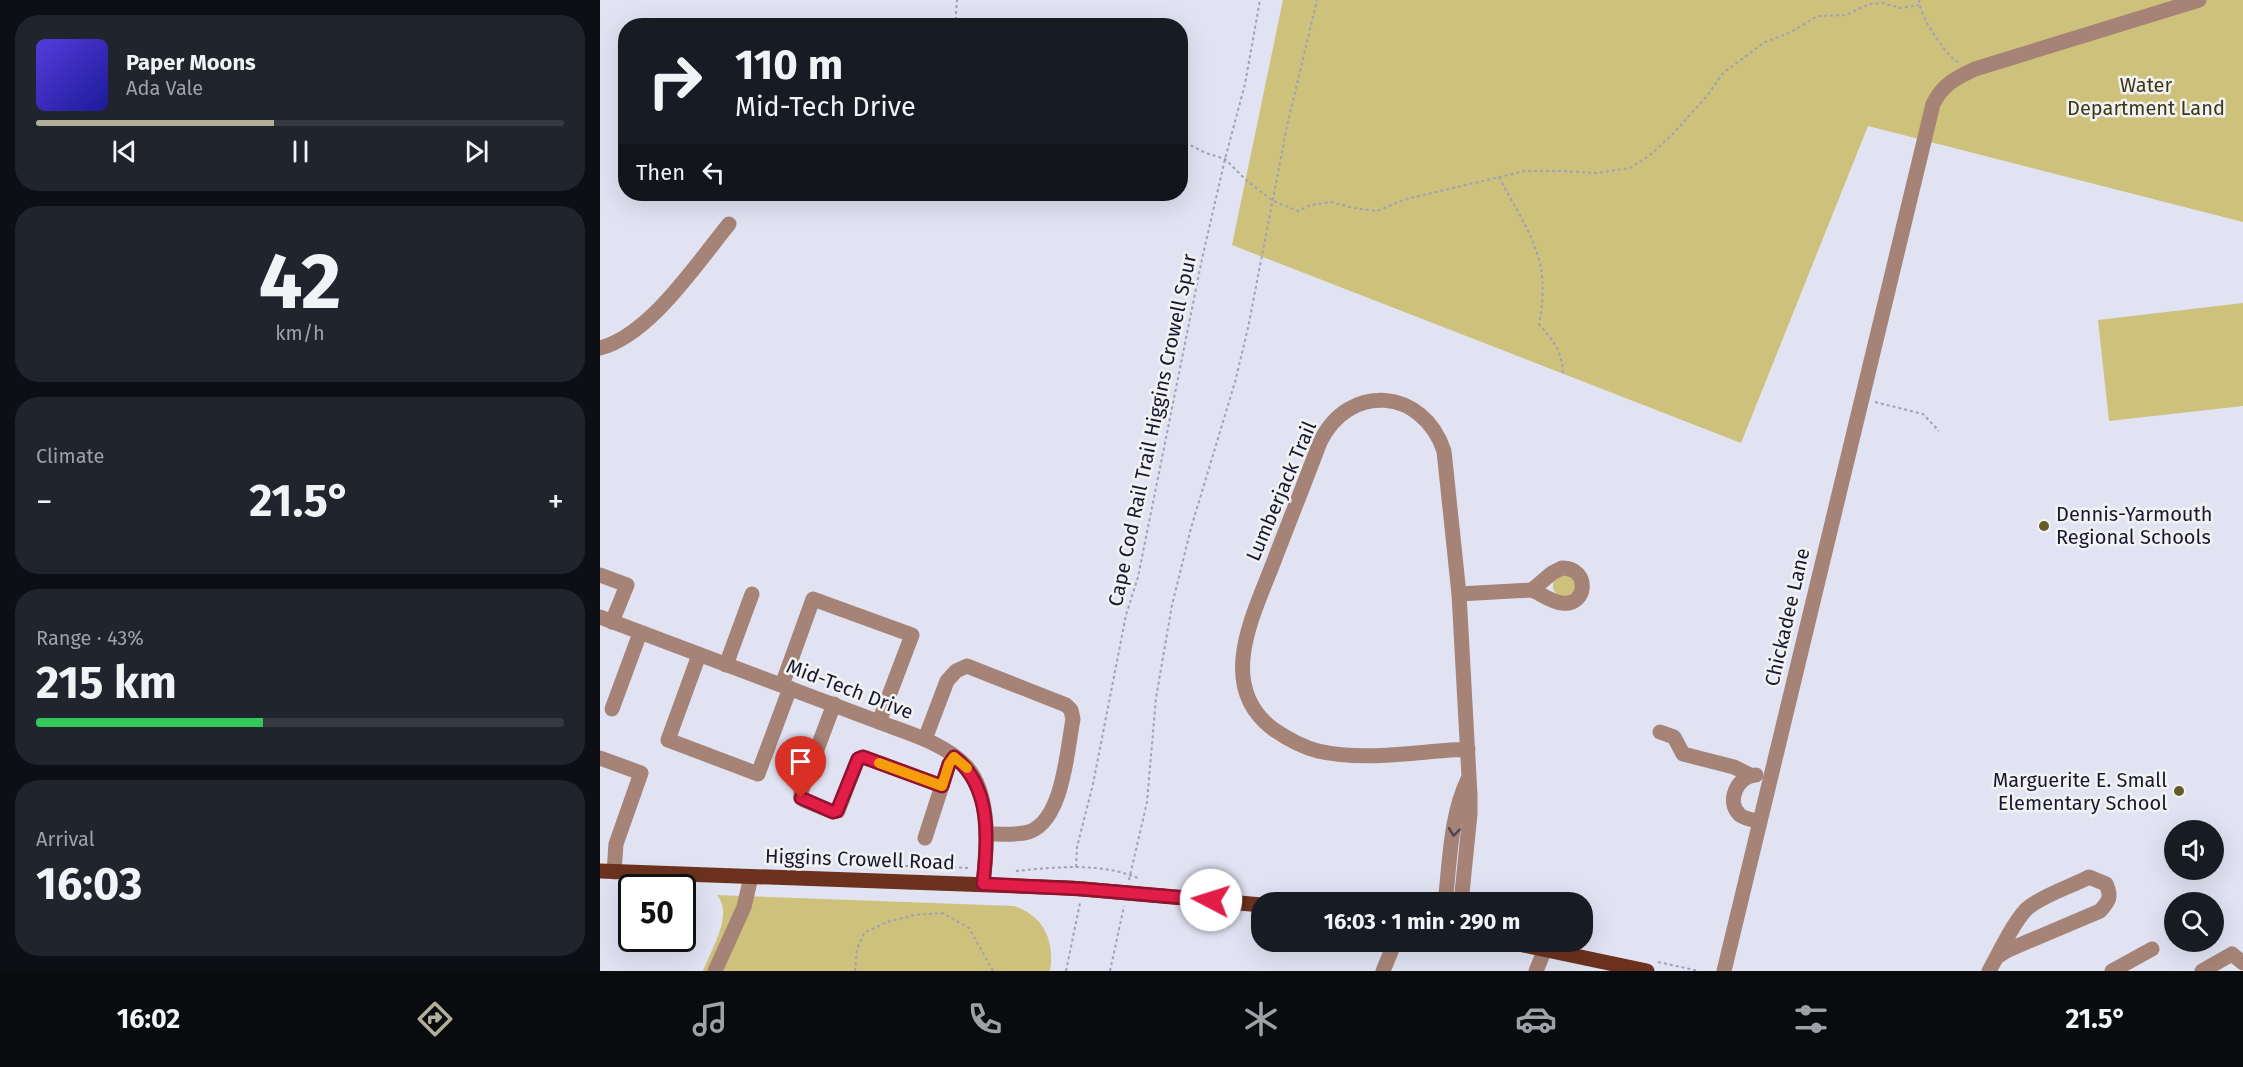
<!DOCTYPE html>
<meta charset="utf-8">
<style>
body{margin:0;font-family:"Fira Sans",sans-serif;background:#20242c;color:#f1f3f6;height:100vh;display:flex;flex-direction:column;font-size:22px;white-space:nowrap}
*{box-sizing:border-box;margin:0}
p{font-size:20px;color:#9ea1a6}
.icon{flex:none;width:33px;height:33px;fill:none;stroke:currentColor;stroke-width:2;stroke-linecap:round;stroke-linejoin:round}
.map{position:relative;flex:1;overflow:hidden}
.side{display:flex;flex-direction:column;gap:15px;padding:15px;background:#0d0f14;width:600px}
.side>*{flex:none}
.guide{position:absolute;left:18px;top:18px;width:570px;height:183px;border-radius:24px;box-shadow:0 6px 24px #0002;background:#171b24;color:#f1f3f6;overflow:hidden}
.controls{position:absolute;left:1564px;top:820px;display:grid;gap:12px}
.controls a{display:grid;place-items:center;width:60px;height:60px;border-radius:50%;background:#171b24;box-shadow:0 6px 24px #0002;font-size:30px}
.speed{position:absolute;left:18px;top:874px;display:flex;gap:12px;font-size:30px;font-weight:700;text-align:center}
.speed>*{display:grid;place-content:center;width:78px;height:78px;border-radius:50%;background:#171b24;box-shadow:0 6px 24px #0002;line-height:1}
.speed .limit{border:3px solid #111;border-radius:9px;background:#fff;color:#111}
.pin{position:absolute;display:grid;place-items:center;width:51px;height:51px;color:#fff;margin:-62px -26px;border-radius:50% 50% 50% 0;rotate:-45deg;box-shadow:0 0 6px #0007}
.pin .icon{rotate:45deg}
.me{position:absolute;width:66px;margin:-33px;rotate:275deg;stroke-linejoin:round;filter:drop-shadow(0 0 4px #0008)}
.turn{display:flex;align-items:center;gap:21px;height:126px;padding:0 18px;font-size:27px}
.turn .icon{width:78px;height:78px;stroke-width:2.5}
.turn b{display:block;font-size:42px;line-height:51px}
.then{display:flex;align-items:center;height:57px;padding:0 18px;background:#0003;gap:12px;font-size:22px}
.big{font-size:45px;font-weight:700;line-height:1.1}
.side .card{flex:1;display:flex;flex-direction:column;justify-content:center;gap:9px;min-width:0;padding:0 21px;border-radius:24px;background:#20242c}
.side .dial{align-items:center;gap:0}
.dial b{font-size:78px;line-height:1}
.song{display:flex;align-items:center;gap:18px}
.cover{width:72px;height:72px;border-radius:9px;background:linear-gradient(135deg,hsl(250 70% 55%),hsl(240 70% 35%))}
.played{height:6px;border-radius:3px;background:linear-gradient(90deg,#b2af99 45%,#363941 45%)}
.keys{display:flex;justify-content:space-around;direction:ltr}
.heat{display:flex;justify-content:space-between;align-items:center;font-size:33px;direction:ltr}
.charge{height:9px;border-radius:4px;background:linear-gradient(90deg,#34c759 43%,#363941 0)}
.trip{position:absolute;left:651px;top:892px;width:342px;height:60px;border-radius:24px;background:#171b24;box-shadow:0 6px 24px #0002;font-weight:700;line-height:60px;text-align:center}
.menu{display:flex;height:96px;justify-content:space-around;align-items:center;background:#090b0e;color:#9ea1a6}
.menu .icon{width:42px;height:42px}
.menu .current{color:#b2af99}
.menu b{font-size:27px;color:#f1f3f6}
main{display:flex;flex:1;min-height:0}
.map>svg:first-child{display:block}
</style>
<main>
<section class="side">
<div class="card">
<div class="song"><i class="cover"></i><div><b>Paper Moons</b><p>Ada Vale</p></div></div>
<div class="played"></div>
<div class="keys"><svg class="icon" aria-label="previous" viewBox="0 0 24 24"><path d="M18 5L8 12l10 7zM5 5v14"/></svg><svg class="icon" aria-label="pause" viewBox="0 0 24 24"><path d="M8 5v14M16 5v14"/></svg><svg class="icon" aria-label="next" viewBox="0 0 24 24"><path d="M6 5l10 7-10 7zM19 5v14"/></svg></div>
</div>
<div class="card dial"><b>42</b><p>km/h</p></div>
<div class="card"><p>Climate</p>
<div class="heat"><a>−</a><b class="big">21.5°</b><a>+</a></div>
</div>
<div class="card"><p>Range · 43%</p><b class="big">215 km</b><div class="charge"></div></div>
<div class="card"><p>Arrival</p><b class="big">16:03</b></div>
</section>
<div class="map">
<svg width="1643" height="971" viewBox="0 0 1643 971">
<rect width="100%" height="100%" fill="#e1e3f3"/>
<g fill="#cdc17b">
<path d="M683,0H1643V222L1268,126L1141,443L632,245Z"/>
<path d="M1643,303V406L1509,421L1498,320Z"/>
<circle cx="964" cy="586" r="11"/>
<path d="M117,895L414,906C444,916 455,941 450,971H103C111,950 134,914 117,895Z"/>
</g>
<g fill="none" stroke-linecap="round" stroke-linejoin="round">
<g stroke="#a0a1b4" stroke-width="2" stroke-dasharray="3 3" stroke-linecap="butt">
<path d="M1319,0C1319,15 1345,55 1358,62"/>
<path d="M355,26L357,0"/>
<path d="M580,140L606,153L625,159L646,180L673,201L698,211L711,205L731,202L754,208L777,211L806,199L925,171H961L997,173L1030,168L1050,155L1071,136L1107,96L1123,73L1165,42L1189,33L1218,16L1246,15L1269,4L1282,3L1301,8L1319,5"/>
<path d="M899,177C928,233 952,257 939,324C954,342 962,350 963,374"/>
<path d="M1275,402L1323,414L1339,431"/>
<path d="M275,865L371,868"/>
<path d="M476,867L477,847L493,784L526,615L538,577L602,259L625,159L645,84L660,0"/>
<path d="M416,871C457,867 502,862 540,879"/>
<path d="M529,880L547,802L556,698L572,605L591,528L635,382L648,328L687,126L717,0"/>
<path d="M674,897L722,903"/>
<path d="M1058,962L1099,971"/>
<path d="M255,971L257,949L264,933L287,922L314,915L343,913L369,928L393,971"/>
<path d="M466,971L480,903"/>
<path d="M510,971L524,906"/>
</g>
<g stroke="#a68377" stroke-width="15">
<path d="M0,348C50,335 97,263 129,224"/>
<path d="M962,568C991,568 987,607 962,603C952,602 941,594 932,590L952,573Z"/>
<path d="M0,575L27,585L12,622"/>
<path d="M859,594L932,590"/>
<path d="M0,617L279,722C308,733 344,743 366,766C392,794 387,850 383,884"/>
<path d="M99,655L68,740L158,774L190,688"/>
<path d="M126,665L152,594"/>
<path d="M182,685L213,599L312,635L279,722"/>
<path d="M234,704L201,792V798L204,800L233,812L238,811L258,759L263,757L342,786"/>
<path d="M12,709L40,633"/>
<path d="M1060,732L1074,737L1083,754L1134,767L1150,775"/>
<path d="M325,739L347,681L356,671L367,666L466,705L471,710L473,719C467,750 463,827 424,833C411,835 398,834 386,834"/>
<path d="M0,758L41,773L16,844L14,872"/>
<path d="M1156,775C1138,775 1125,802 1140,815C1145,819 1153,820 1159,821"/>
<path d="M325,838L349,764L354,757"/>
<path d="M845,903C850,862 850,816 868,779"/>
<path d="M861,903L870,814V795L859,594L844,451C823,388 749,382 720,442C705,482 689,522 674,561C654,614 615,685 673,729C686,738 702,747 718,751C766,762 819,751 868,749"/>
<path d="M115,971L144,907L151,877"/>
<path d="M783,971L795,942"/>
<path d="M936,971L945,949"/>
<path d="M1124,971L1333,104C1343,84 1356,78 1375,69L1599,0"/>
<path d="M1389,971C1397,957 1417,915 1429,907C1446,894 1470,887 1489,877L1506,884C1512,897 1509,901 1500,911L1408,950L1397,957"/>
<path d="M1512,971L1552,949"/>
<path d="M1602,971L1632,954L1643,963"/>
</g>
<g stroke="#6c321e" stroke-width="15">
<path d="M0,871L471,888L662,905"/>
<path d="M909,942L1047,971"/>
</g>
</g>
<defs><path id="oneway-chevron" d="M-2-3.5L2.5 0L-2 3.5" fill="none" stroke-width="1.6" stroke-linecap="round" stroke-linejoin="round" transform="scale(1.5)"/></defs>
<use stroke="#50424e" href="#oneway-chevron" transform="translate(854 832) rotate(97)"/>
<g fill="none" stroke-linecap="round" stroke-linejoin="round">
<defs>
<path id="route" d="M201,798L233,812L237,811L258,759L263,757L342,786L349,764L354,757C392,786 388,841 383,884L483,889L611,900"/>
</defs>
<use href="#route" stroke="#92132f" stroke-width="15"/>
<use href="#route" stroke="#e11d48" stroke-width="10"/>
<path stroke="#f59e0b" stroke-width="10" d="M279,763L342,786L349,764L354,757L367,768"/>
</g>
<g fill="#645c28" stroke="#f2f2f2" stroke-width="2">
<circle cx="1444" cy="526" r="6"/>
<circle cx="1579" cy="791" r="6"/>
</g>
<g text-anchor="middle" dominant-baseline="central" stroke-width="5" stroke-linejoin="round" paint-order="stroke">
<g font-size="20" fill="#3c3715" stroke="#f2f2f2">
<text x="1546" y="85">Water<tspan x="1546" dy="23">Department Land</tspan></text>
</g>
<g font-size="20" fill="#171732" stroke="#f2f2f2">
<text transform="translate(552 430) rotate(-78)">Cape Cod Rail Trail Higgins Crowell Spur</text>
<text transform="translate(681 491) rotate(-67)">Lumberjack Trail</text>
<text transform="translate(1187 617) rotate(-77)">Chickadee Lane</text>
<text transform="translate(250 689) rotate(21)">Mid-Tech Drive</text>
<text transform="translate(260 859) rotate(2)">Higgins Crowell Road</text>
</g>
<g font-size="20" fill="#171732" stroke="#f2f2f2" text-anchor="start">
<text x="1456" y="514">Dennis-Yarmouth<tspan x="1456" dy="23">Regional Schools</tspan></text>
<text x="1567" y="780" text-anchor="end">Marguerite E. Small<tspan x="1567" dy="23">Elementary School</tspan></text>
</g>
</g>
</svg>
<div class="controls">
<a><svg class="icon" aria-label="sound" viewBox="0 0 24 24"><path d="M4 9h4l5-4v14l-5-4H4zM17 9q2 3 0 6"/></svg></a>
<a><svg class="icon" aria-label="search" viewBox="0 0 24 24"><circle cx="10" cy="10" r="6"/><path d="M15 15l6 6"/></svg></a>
</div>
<div class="speed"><div class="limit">50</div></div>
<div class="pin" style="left:201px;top:798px;background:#d93025"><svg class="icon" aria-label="arrive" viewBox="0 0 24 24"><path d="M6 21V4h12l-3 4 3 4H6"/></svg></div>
<svg class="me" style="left:611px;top:900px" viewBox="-20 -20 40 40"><circle r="19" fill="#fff"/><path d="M0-13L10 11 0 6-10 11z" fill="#e11d48"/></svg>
<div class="trip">16:03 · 1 min · 290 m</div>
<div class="guide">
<div class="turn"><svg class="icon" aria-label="right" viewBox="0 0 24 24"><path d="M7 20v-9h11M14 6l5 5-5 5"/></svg><div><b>110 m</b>Mid-Tech Drive</div></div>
<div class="then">Then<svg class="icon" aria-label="left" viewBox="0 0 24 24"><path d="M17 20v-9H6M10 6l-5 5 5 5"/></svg></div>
</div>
</div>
</main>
<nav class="menu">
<b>16:02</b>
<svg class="icon current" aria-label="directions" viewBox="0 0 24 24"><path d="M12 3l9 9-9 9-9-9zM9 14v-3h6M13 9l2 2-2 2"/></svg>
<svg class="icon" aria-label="music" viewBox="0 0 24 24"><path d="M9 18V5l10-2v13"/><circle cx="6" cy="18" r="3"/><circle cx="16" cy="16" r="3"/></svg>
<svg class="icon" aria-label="phone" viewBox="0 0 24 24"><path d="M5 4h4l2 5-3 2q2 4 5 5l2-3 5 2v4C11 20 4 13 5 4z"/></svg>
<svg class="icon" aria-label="climate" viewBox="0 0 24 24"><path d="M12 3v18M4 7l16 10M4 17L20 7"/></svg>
<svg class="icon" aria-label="car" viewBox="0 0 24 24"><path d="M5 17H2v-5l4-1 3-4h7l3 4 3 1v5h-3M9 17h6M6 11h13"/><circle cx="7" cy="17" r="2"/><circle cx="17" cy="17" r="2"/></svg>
<svg class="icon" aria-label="filters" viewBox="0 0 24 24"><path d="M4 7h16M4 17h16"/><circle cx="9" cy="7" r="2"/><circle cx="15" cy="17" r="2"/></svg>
<b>21.5°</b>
</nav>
